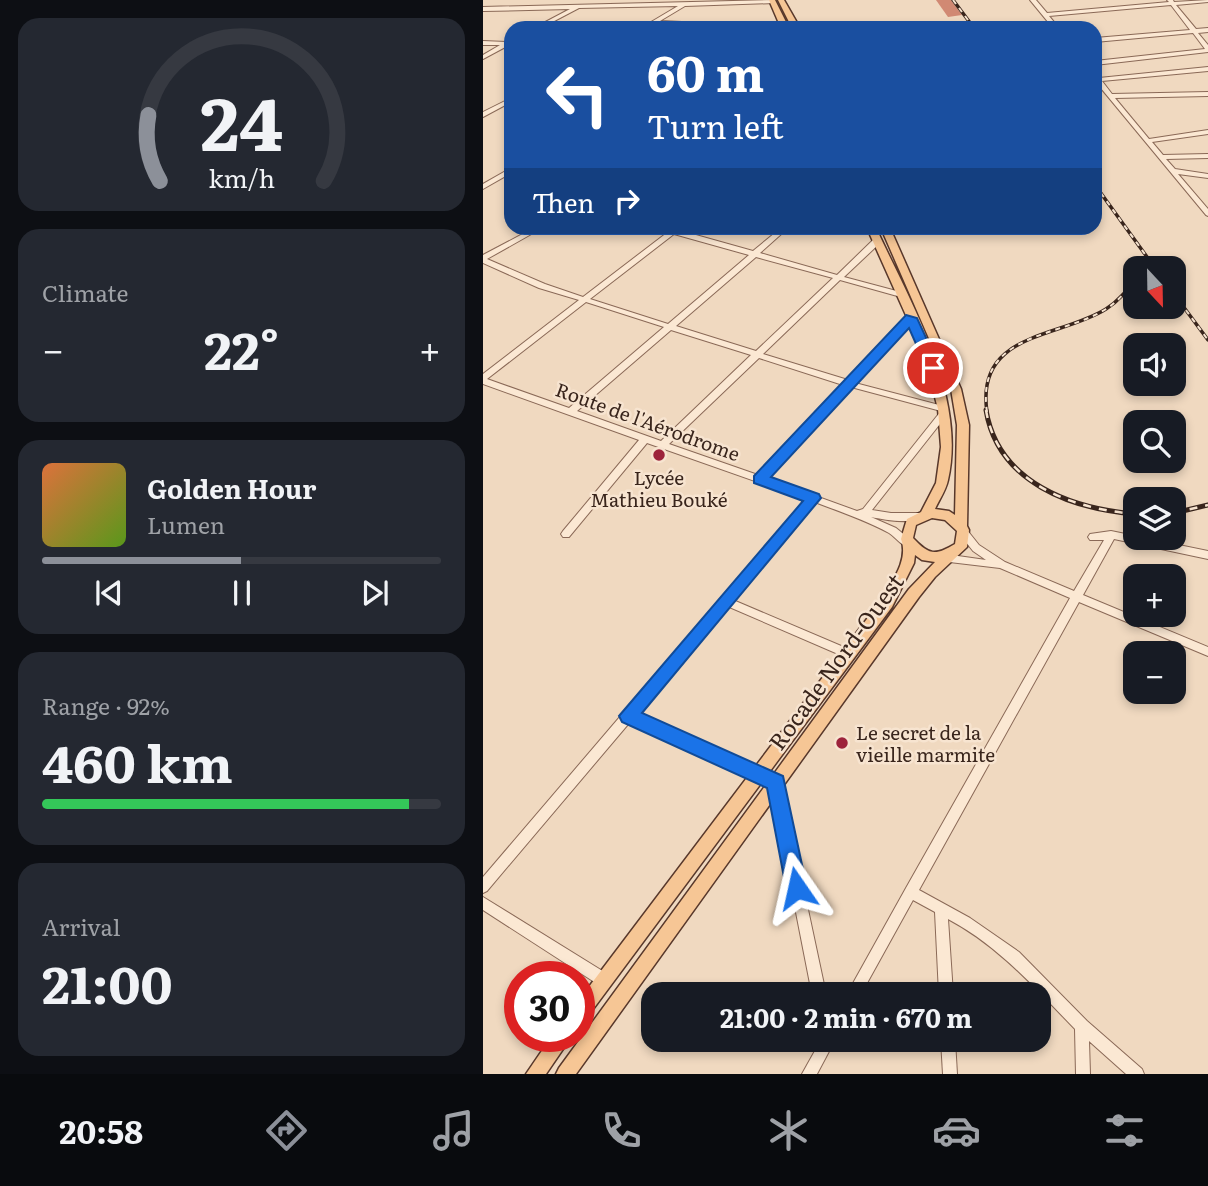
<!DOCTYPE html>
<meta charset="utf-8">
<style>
body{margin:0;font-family:Literata,serif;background:#242831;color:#f1f3f6;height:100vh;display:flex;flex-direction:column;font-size:26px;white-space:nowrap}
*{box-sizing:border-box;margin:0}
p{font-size:23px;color:#9ea1a6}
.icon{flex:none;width:38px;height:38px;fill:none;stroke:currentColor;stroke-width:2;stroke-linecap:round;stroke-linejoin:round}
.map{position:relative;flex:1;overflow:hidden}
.details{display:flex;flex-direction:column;gap:18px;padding:18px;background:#0d0f14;width:483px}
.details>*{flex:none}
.banner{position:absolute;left:21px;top:21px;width:598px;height:214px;border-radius:21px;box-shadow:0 4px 10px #0003;background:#1a4fa0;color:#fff;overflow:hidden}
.needle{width:46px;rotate:158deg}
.buttons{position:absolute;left:640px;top:256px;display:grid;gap:14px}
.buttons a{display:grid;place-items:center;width:63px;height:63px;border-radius:14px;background:#171b24;box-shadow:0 4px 10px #0003;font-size:35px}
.speed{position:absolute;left:21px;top:961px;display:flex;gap:14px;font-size:35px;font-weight:700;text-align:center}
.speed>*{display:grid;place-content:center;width:91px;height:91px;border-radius:50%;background:#171b24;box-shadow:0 4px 10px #0003;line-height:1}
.speed .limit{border:10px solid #d22;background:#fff;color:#111}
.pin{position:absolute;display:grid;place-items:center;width:60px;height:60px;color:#fff;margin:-30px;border:4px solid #fff;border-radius:50%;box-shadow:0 2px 7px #0007}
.me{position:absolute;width:77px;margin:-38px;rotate:349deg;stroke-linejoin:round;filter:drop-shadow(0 0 5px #0008)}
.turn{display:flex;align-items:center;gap:24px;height:147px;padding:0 28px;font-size:32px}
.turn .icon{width:91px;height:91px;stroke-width:2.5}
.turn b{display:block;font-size:49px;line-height:60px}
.then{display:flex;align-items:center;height:66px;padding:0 28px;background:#0003;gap:14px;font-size:26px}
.big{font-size:52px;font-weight:700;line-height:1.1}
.details .card{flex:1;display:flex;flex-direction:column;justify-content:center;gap:10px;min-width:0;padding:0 24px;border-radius:21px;background:#242831}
.details .dial{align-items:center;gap:0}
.dial svg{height:182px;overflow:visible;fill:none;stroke:#363941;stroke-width:7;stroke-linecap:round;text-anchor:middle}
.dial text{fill:#f1f3f6;stroke:none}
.song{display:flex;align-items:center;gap:21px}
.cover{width:84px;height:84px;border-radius:10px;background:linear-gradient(135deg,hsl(20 70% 55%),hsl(90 70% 35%))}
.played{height:7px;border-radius:4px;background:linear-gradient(90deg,#8c9099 50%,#363941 50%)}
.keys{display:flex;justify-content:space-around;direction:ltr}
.heat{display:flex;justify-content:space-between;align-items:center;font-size:38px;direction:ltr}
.charge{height:10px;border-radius:5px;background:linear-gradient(90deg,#34c759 92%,#363941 0)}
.trip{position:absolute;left:158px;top:982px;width:410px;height:70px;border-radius:21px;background:#171b24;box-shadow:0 4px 10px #0003;font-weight:700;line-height:70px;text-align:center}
.tab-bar{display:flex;height:112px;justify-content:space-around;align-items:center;background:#090b0e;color:#9ea1a6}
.tab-bar .icon{width:49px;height:49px}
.tab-bar .selected{color:#8c9099}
.tab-bar b{font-size:32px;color:#f1f3f6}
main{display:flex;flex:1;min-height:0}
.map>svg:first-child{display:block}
</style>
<main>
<section class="details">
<div class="card dial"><svg viewBox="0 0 100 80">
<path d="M14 69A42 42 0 1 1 86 69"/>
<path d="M14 69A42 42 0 0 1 9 40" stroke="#8c9099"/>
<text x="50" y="56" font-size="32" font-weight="700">24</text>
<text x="50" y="72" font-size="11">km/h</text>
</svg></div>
<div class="card"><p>Climate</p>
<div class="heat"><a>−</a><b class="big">22°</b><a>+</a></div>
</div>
<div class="card">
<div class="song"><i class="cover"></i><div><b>Golden Hour</b><p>Lumen</p></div></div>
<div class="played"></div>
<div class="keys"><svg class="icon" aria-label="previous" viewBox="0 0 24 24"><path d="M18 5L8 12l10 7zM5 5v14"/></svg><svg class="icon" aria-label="pause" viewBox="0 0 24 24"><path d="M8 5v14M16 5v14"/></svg><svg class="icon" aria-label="next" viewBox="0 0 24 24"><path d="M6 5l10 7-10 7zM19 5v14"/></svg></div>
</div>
<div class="card"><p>Range · 92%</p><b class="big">460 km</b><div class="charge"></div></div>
<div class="card"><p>Arrival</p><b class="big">21:00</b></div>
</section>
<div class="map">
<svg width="725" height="1074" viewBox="0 0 725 1074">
<rect width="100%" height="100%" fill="#f0d9c0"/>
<path fill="#d18973" d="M453,0H468L479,15L465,17Z"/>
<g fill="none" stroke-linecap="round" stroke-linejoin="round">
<defs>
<g id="minor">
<path d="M290,0L292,1V3L202,6L177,21L288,26L291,28H255L172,24L165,28H158L195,6L96,8L58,28H51L87,9L0,11V7Z"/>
<path d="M547,0H553L564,13L686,2L684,0H690L691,2L725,0V2L693,5L713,29L725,28V32L715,33L725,45V52L612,65V61L722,49L710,33L612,42V38L707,30L688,5L566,16L576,28H570Z"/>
<path d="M28,40V44L0,59V55L17,45H0V41L23,42Z"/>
<path d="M725,67V71L619,81L629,94L725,92V96L632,98L666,139L725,130V134L669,142L680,155L725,154V158L683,159L692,169L725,174V178L695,174L725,209V216L723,215L612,81V75L616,78Z"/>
<path d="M28,98V102L0,117V112Z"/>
<path d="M28,168V173L0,189V184Z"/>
<path d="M51,228H59L4,259L62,284L100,297L185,232L176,230V228H197L195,230L270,251L298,228H305L277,253L354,275L391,239H397V243L361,277L421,293V297H418L357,280L280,354L365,380L425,316H431L432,318L372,383L460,406L464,409V415L389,510L408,513H440L442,516C431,525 402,520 388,517L413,528L429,541L431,544L429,547C419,548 414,538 406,533C385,521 355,511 332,502L250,600L370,651L371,654L370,657L366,658L362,657L244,606L153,714L297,778L343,994H329L288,785L147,722L4,891L0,893V877L323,499L164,443L86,537H80L78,534L80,531L156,440L0,384V374L96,300L56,288L0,263V255ZM191,234L266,255L185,324L107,299ZM273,257L350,278L273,351L193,326ZM103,302L181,327L86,408L4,379ZM188,330L268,355L178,441L94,411ZM276,358L360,385L275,475L186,444ZM368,387L458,411L380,509L374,511L283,478Z"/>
<path d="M481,529L484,530L496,545L522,562L591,591L621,540H607L605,537L607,534L628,531L725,551V559L631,539L600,595L725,647V656L596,602L436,890L487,918L536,952L604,1021L659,1069L661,1074H643L606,1041L607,1074H593L592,1029C552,988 516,946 465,919L470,994H456L452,912L430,900L378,994H364L423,888L587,598L517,568L458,561L456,558L458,555L461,554L503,560L490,551L478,536L476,533L478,530Z"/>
<path d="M0,897L126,975L128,980L126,985L121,987L116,985L0,910Z"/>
<path d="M338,1040H352L334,1074H319Z"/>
<path d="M458,1040H472L474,1074H460Z"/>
</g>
<g id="major">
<path d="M286,0H292L306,28H298Z"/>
<path d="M295,0H301L317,28H309Z"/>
<path d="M384,228H393C427,302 484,396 465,480C463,490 456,500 452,509L466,511L472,515L474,425L468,389L398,228H407L478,389L486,425L484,526L486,530L484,547L452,577L436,597L93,1074H73L76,1068L426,589L452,562L439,560L432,555L431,563L409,607L102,1020L96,1022V1000L399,599C409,581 426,560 418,539L424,519L438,512L453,483L458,447L455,409L445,370L430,331ZM449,518L462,520L474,531L472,544C452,556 446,555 430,538L433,525Z"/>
<path d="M69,1036H89L63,1074H43Z"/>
</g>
</defs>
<use href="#minor" stroke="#8a6957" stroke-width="2"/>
<use href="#major" stroke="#58382b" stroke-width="3"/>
<use href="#minor" fill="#fbe8d3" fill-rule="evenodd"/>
<use href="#major" fill="#f6c695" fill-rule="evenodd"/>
<defs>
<g id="rail-far1">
<path d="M470,0L491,28"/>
<path d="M612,185L672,268"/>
<path d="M691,294L725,340"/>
<path d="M504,412C492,332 577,338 623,309C636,301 644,290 653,278"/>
</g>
<g id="rail">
<path d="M503,410C515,483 589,509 653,514"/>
<path d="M691,513L725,505"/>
</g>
</defs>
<use href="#rail-far1" stroke="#39251c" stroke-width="3.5"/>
<use href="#rail" stroke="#39251c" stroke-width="5"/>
<use href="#rail-far1" stroke="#f7e4d0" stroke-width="2" stroke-dasharray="5" stroke-linecap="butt"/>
<use href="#rail" stroke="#f7e4d0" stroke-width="2.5" stroke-dasharray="8" stroke-linecap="butt"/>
</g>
<path fill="#1a73e8" stroke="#114b97" stroke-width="2" d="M423,315L434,318L457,368L455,371H445L426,328L288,477L336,494L338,498L159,713L300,776L324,888L321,896L314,899L307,896L303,888L284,788L139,722L136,716L320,501L271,483V476Z"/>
<g fill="#9d233b" stroke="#f7e4d0" stroke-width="2.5">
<circle cx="176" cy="455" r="7"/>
<circle cx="359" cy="743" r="7"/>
</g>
<g text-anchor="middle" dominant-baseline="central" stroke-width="5" stroke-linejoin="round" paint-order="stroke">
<g font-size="19" fill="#39251c" stroke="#f7e4d0">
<text transform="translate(165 421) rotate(20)">Route de l'Aérodrome</text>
</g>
<g font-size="19" fill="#39251c" stroke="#f7e4d0">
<text x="176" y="477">Lycée<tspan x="176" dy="22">Mathieu Bouké</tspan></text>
<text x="373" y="732" text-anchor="start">Le secret de la<tspan x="373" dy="22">vieille marmite</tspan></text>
</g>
<g font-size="23" fill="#39251c" stroke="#f7e4d0">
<text transform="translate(352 661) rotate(-54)">Rocade Nord-Ouest</text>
</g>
</g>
</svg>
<div class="buttons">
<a><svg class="needle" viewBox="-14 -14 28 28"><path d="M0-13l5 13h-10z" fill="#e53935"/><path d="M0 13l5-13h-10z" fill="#9ea1a6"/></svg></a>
<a><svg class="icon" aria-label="sound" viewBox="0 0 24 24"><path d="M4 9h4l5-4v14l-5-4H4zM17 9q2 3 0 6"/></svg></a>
<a><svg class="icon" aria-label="search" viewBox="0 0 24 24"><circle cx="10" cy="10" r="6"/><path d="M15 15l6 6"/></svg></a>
<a><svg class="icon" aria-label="layers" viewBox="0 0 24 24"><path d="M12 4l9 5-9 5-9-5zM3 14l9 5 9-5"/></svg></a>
<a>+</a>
<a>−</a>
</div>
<div class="speed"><div class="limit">30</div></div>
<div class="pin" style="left:450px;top:368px;background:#d93025"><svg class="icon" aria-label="arrive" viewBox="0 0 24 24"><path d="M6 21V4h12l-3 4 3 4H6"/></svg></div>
<svg class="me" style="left:314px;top:888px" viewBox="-20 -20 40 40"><path d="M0-17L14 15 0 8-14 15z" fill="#1a73e8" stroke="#fff" stroke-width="4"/></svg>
<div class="trip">21:00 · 2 min · 670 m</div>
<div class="banner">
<div class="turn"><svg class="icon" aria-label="left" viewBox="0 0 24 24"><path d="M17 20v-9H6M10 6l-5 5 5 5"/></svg><div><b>60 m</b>Turn left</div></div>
<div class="then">Then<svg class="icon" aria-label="right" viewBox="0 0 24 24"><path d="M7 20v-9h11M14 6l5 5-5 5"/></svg></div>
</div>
</div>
</main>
<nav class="tab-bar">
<b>20:58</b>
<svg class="icon selected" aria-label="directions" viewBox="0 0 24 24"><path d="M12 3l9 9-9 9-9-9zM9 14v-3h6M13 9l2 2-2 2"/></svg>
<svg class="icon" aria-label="music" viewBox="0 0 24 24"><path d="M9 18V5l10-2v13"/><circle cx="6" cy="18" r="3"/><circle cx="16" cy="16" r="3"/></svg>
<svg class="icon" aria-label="phone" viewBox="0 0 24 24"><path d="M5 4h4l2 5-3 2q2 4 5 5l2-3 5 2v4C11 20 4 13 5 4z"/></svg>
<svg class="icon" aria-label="climate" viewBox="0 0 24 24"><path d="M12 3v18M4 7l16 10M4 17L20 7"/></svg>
<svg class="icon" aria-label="car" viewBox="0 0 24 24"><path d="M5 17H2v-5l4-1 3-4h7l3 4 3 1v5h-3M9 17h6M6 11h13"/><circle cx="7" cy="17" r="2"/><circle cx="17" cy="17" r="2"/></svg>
<svg class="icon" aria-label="filters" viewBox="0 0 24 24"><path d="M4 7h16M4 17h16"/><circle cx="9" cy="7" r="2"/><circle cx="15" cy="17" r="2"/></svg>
</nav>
